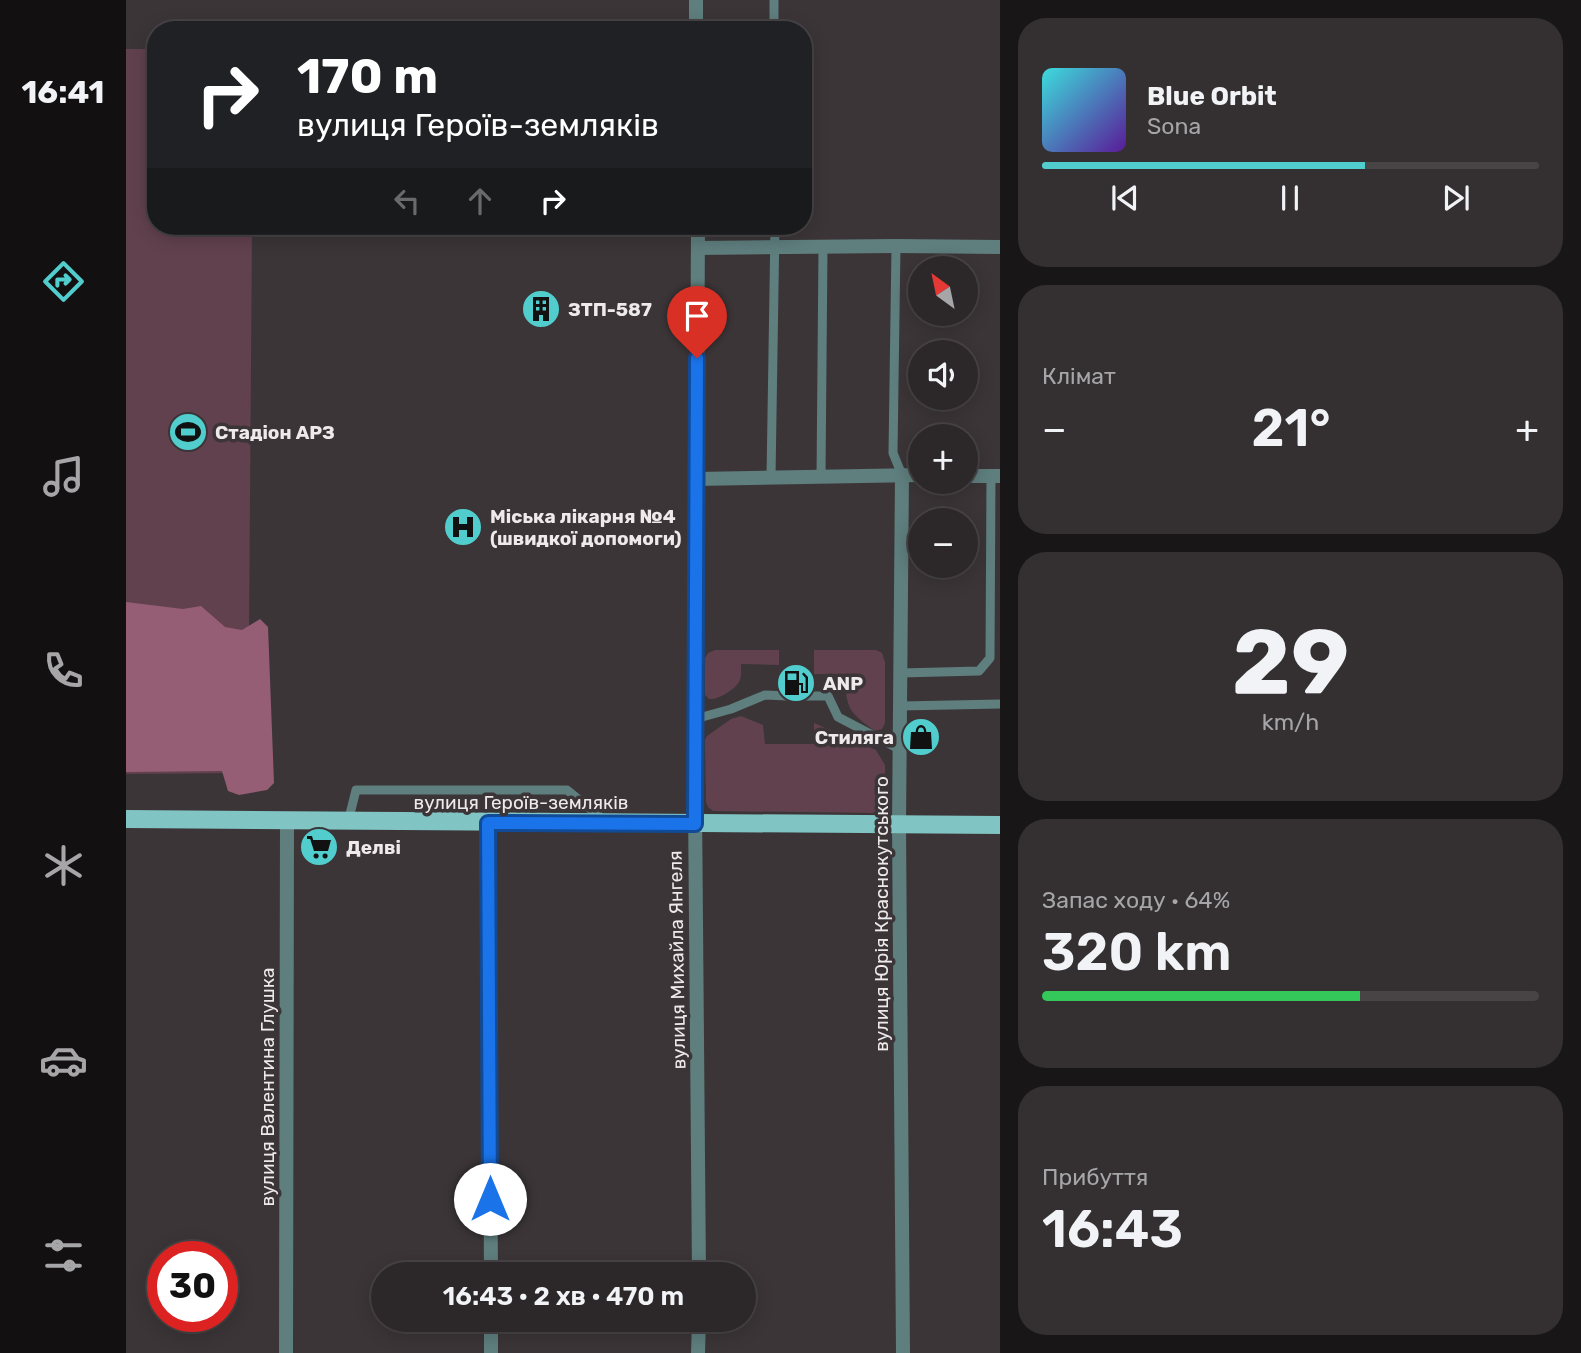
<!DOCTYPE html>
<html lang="uk">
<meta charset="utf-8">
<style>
body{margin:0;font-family:Rubik,sans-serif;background:#343031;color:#f1f3f6;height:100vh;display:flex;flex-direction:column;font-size:26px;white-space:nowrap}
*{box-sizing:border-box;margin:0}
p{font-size:23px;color:#a6a6a8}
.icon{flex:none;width:38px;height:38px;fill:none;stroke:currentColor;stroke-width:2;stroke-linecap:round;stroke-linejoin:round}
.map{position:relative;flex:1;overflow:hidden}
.panel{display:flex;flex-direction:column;gap:18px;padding:18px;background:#181617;width:581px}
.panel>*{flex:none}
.banner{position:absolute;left:21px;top:21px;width:665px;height:214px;border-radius:28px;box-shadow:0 4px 18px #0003,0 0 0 2px #484446;background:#202124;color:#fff;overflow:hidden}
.needle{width:46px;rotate:327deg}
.buttons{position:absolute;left:782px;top:256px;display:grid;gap:14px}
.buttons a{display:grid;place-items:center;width:70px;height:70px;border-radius:50%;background:#2c2829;box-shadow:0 4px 18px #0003,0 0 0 2px #484446;font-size:35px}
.speed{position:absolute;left:21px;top:1241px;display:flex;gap:14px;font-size:35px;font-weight:700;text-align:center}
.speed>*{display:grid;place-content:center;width:91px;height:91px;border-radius:50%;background:#2c2829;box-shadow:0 4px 18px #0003,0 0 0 2px #484446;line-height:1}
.speed .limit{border:10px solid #d22;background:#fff;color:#111}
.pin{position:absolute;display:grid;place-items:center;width:60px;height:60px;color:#fff;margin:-72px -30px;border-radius:50% 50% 50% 0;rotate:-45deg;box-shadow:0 0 7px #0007}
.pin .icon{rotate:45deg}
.me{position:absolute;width:77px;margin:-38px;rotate:0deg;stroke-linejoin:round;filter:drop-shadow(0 0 5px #0008)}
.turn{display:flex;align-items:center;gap:24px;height:147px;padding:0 35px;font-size:32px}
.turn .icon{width:91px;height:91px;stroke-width:2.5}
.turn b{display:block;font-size:49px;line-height:60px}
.lanes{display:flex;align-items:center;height:66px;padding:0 35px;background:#0003;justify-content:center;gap:35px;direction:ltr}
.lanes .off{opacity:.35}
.big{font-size:52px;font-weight:600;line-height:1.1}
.panel .card{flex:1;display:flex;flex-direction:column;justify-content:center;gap:10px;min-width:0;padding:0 24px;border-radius:28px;background:#343031}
.panel .dial{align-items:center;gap:0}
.dial b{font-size:91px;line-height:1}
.song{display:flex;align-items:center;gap:21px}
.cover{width:84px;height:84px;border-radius:10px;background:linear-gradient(135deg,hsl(180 70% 55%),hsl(270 70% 35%))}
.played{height:7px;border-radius:4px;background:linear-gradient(90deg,#52cdce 65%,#484446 65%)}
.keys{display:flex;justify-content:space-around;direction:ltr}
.heat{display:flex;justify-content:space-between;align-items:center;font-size:38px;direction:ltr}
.charge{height:10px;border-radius:5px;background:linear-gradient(90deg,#34c759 64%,#484446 0)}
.trip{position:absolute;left:245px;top:1262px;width:385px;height:70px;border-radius:35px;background:#2c2829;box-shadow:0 4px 18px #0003,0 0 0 2px #484446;font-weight:600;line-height:70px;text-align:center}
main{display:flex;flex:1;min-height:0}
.tab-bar{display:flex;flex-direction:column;width:126px;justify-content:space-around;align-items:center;background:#121010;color:#a6a6a8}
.tab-bar .icon{width:49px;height:49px}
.tab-bar .active{color:#52cdce}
.tab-bar b{font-size:32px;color:#f1f3f6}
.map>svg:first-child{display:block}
</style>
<main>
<nav class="tab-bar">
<b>16:41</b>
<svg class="icon active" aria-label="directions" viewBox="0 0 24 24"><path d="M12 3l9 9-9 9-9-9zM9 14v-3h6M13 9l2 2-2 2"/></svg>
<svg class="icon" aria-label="music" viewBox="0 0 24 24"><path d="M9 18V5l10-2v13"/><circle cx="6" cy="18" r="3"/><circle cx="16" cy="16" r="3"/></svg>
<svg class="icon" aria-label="phone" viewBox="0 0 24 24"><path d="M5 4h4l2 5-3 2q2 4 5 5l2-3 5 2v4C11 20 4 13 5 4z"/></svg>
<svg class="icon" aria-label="climate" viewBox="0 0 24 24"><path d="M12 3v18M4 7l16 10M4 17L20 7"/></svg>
<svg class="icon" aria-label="car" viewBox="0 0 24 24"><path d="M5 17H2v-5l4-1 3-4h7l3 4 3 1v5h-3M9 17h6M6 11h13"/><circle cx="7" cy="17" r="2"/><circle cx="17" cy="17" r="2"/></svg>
<svg class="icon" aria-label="filters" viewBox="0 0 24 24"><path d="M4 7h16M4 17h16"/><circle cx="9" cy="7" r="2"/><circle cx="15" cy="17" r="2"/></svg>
</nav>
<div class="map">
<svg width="874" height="1353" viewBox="0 0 874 1353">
<rect width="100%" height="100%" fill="#3b3537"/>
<g fill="#61414e">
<path d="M0,49H30V226H126L122,773L0,774Z"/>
<path d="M589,650H653V665L615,664C615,670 616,677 613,682C608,690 592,700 583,699L579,695V658L582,653Z"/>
<path d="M688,650H750L756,653L759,662V723L756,729L749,731C721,711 720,707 719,674H688Z"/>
<path d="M615,716L637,725L639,744H688V723L750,750L759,765V800L754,808L747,813L587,811L582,807L580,802L579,740L581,736L605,719Z"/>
</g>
<path fill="#965e75" d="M0,602L57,609L75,606L99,627L116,630L134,619L142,627L148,783L141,790L113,795L102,791L96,771L0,772Z"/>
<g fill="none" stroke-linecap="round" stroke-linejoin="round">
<g stroke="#5f7e7e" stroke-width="9">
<path d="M648,0V30"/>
<path d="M770,246L767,453L776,475"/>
<path d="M695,477L697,247"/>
<path d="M645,478L649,226"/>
<path d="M775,673L853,671L864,658L865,476"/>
<path d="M678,696H702L712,717L775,750"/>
<path d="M774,706L874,704"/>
<path d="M569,719L605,709L639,695L662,696"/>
<path d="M222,822L230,790H441L478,820"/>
</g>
<g stroke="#5f7e7e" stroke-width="14">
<path d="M570,0V30"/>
<path d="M572,226L569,804L573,1274"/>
<path d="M572,248L770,246L874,247"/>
<path d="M840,476H874"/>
<path d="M570,479L794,475"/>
<path d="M362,823L365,1274"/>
<path d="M773,825L776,475"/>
<path d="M365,1320V1353"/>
<path d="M160,1353L161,822"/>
<path d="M572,1353L573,1320"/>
</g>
<path stroke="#5f7e7e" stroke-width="14" d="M773,825L777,1353"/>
<path stroke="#81c4c4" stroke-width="18" d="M0,819L874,825"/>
</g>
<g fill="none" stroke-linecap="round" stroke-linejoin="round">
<defs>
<path id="route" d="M364,1199L362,823L569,824L571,358"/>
</defs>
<use href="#route" stroke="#114b97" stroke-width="18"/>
<use href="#route" stroke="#1a73e8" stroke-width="12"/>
</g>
<defs>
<symbol id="building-disc" viewBox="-11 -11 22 22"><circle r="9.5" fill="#52cdce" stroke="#3b3537"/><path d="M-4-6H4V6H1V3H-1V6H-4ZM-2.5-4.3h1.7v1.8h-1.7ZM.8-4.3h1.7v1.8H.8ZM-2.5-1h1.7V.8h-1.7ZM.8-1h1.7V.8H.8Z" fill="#111"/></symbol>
<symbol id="stadium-disc" viewBox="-11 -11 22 22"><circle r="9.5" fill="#52cdce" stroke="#3b3537"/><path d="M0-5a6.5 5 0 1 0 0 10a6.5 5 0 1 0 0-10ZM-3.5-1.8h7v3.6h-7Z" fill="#111"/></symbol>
<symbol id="hospital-disc" viewBox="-11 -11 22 22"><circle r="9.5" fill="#52cdce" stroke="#3b3537"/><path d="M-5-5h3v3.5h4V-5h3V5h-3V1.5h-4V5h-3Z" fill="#111"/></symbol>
<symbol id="fuel-disc" viewBox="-11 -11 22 22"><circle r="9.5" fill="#52cdce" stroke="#3b3537"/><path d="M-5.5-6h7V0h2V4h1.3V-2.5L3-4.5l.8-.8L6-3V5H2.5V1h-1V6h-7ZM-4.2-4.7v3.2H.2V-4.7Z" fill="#111"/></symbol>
<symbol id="shop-disc" viewBox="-11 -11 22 22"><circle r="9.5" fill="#52cdce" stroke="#3b3537"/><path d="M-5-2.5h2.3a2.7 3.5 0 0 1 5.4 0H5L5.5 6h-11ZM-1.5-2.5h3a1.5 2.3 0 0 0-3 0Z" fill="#111"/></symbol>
<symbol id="supermarket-disc" viewBox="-11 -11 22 22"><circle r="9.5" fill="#52cdce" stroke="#3b3537"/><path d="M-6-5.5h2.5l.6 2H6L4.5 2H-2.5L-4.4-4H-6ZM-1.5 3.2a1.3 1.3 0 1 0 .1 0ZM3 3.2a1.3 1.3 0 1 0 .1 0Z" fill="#111"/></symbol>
</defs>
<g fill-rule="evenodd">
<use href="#building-disc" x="393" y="287" width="44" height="44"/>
<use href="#stadium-disc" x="40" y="410" width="44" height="44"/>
<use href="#hospital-disc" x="315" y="505" width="44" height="44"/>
<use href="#fuel-disc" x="648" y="661" width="44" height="44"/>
<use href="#shop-disc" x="773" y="715" width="44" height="44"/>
<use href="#supermarket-disc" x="171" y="825" width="44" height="44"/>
</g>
<g text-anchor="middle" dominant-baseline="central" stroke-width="7" stroke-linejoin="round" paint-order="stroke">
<g font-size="19" font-weight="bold" fill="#eeeaec" stroke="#3b3537" text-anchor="start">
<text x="442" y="309">ЗТП-587</text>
<text x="89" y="432">Стадіон АРЗ</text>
<text x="364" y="516">Міська лікарня №4<tspan x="364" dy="22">(швидкої допомоги)</tspan></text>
<text x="697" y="683">ANP</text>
<text x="768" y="737" text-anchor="end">Стиляга</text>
<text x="220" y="847">Делві</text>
</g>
<g font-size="19" fill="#eeeaec" stroke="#3b3537">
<text x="395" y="802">вулиця Героїв-земляків</text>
<text transform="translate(755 914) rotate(-90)">вулиця Юрія Краснокутського</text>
<text transform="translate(551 960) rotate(-91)">вулиця Михайла Янгеля</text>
<text transform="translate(141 1087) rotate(-90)">вулиця Валентина Глушка</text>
</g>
</g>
</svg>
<div class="buttons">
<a><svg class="needle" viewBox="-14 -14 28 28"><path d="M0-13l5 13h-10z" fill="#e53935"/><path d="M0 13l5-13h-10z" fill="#a6a6a8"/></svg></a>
<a><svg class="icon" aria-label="sound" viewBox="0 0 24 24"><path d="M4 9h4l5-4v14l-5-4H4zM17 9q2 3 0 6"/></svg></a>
<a>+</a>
<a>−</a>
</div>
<div class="speed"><div class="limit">30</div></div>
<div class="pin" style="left:571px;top:358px;background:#d93025"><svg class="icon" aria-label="arrive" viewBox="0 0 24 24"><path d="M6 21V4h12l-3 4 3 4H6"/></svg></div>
<svg class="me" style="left:364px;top:1199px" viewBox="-20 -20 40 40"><circle r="19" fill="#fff"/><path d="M0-13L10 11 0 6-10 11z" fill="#1a73e8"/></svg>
<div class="trip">16:43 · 2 хв · 470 m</div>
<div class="banner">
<div class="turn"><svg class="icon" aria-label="right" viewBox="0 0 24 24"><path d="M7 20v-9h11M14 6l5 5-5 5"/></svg><div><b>170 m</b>вулиця Героїв-земляків</div></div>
<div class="lanes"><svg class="icon off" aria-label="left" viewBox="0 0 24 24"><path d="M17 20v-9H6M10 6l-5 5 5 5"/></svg><svg class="icon off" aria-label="ahead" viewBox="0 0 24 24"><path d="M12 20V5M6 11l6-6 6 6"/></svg><svg class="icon" aria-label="right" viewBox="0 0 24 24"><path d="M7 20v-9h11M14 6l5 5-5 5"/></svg></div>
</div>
</div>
<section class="panel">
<div class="card">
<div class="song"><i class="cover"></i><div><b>Blue Orbit</b><p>Sona</p></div></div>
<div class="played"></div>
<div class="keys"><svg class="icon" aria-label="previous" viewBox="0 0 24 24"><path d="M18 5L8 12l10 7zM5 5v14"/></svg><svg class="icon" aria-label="pause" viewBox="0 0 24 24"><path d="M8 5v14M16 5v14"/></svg><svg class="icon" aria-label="next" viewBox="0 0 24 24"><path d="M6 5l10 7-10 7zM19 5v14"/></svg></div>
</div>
<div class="card"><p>Клімат</p>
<div class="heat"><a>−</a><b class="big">21°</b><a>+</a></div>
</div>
<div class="card dial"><b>29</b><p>km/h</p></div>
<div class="card"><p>Запас ходу · 64%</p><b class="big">320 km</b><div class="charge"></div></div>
<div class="card"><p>Прибуття</p><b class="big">16:43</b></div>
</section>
</main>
